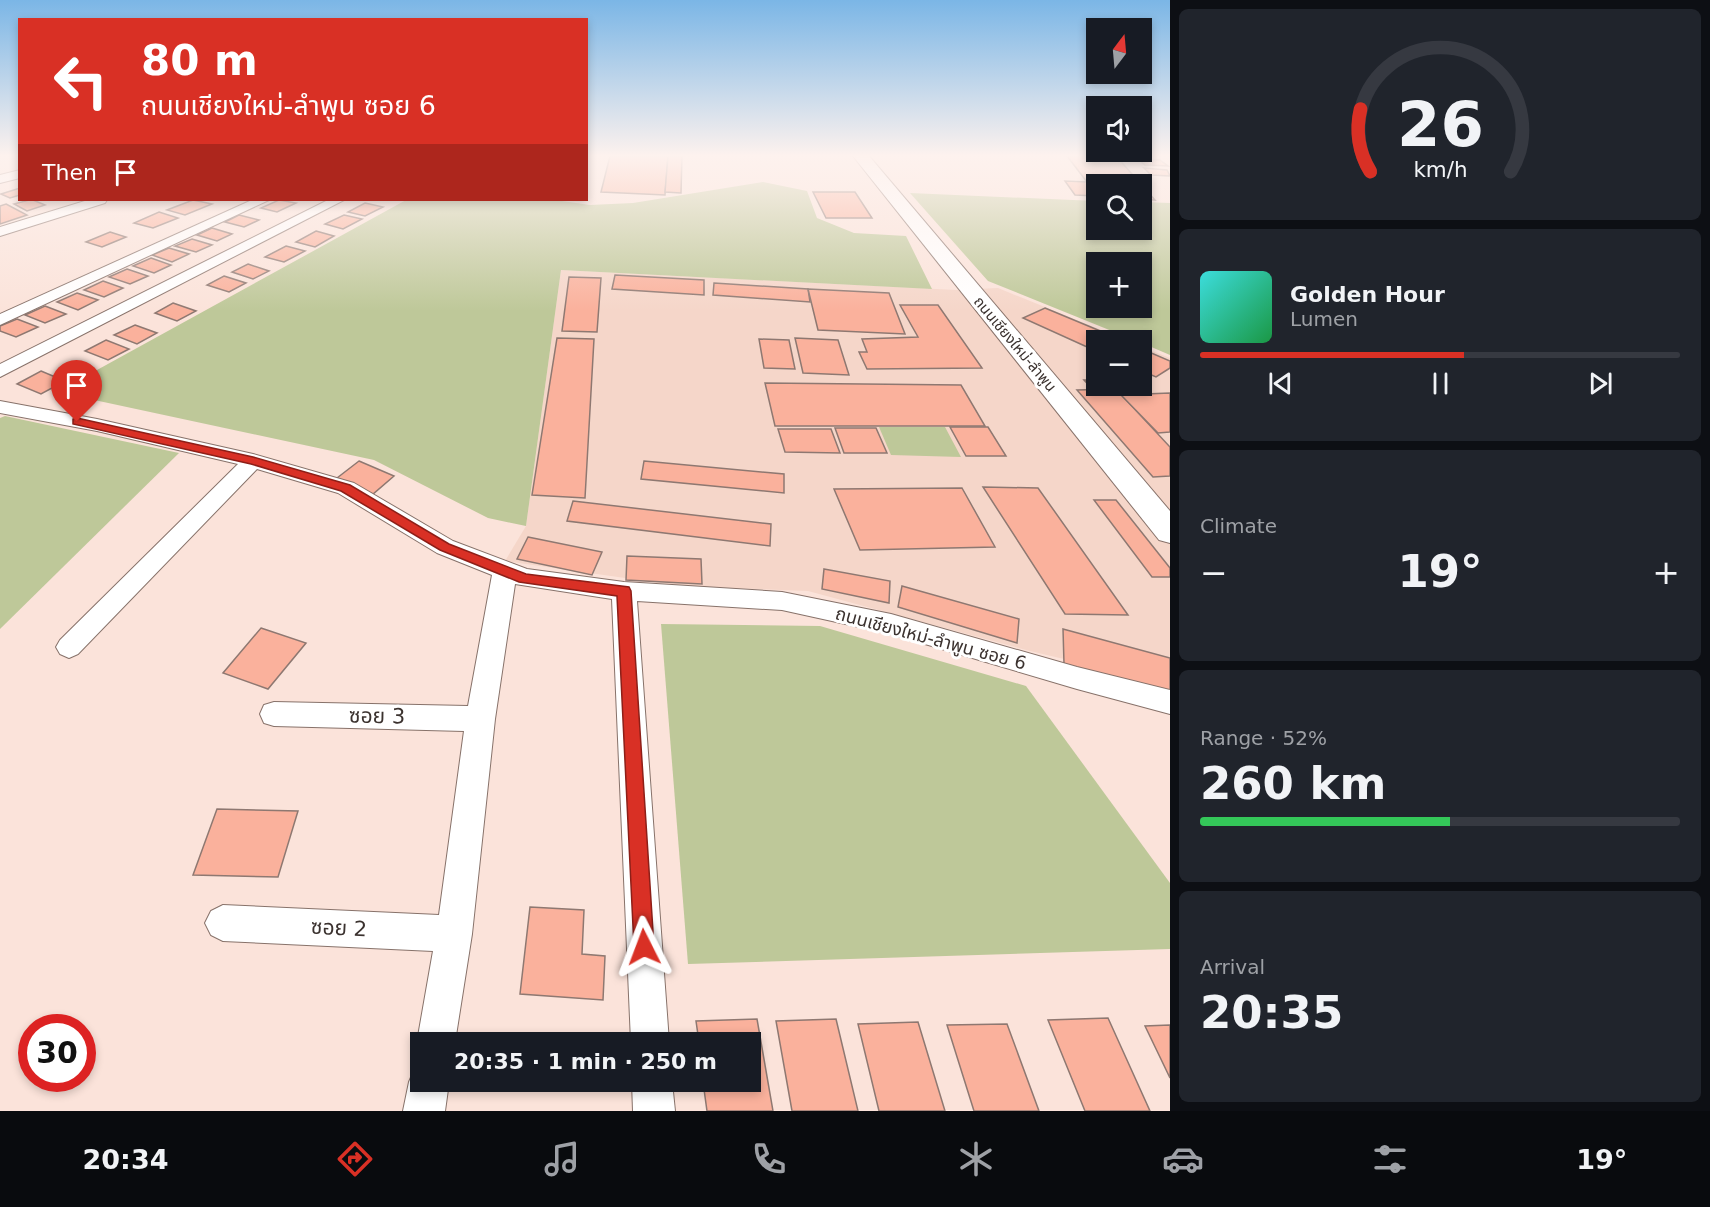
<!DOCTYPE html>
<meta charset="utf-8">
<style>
body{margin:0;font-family:"DejaVu Sans","Noto Sans Thai",sans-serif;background:#20242c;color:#f1f3f6;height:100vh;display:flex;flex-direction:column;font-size:22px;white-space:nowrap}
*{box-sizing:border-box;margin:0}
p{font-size:20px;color:#9ea1a6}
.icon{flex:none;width:33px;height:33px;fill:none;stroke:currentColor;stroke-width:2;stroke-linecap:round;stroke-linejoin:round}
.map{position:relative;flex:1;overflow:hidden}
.details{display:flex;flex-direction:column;gap:9px;padding:9px;background:#0d0f14;width:540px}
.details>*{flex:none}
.banner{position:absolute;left:18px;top:18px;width:570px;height:183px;border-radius:0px;box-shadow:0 3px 9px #0003;background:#d93025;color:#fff;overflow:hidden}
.needle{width:39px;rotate:16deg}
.buttons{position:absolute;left:1086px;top:18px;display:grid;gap:12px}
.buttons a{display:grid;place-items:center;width:66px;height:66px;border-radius:0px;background:#171b24;box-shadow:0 3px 9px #0003;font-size:30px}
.speed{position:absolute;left:18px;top:1014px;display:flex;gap:12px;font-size:30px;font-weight:700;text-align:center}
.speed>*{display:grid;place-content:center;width:78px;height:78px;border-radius:50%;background:#171b24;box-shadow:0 3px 9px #0003;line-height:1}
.speed .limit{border:9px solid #d22;background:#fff;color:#111}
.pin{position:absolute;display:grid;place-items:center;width:51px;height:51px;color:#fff;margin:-62px -26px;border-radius:50% 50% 50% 0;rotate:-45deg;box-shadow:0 0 6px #0007}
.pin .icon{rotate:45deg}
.me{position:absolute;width:66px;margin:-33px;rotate:357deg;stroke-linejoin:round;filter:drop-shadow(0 0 4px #0008)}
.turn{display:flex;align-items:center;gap:21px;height:126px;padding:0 24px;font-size:27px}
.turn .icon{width:78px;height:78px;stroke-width:2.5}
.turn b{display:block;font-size:42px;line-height:51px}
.then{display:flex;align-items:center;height:57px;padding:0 24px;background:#0003;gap:12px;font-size:22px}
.big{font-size:45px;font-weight:700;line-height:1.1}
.details .tile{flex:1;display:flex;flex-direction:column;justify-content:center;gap:9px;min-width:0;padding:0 21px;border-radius:9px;background:#20242c}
.details .dial{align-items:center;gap:0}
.dial svg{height:156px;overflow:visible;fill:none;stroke:#363941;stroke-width:7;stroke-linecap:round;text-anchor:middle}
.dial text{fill:#f1f3f6;stroke:none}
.song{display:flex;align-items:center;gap:18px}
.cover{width:72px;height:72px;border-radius:9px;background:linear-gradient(135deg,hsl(180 70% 55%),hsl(140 70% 35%))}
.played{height:6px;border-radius:3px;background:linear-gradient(90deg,#d93025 55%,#363941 55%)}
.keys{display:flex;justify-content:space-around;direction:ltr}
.heat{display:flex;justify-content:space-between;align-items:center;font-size:33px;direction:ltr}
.charge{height:9px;border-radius:4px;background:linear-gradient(90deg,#34c759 52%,#363941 0)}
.trip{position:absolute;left:410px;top:1032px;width:351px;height:60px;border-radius:0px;background:#171b24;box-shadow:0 3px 9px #0003;font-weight:700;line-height:60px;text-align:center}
.tab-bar{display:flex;height:96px;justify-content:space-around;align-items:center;background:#090b0e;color:#9ea1a6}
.tab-bar .icon{width:42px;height:42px}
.tab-bar .on{color:#d93025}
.tab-bar b{font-size:27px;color:#f1f3f6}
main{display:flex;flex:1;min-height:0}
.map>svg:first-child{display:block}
</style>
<main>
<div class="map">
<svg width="1170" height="1111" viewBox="0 0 1170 1111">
<rect width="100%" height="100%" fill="#fbe3da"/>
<path fill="#f5d6c9" d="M561,270L956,290L998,288L1126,340H1096V386H1142V347L1170,358V684L1030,651L808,591L682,586L505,561L526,526Z"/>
<g fill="#bec899" fill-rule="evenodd">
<path d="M763,182L807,191L817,218L854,233L906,236L932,289L561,270L526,526L488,518L374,460L57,392L406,200H555L590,205L633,203Z"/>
<path d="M910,193L1096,201V230H1142V202L1170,203V355L1142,343V340H1134L988,281ZM1096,262H1142V308H1096Z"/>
<path d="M5,416L179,453L0,629V418Z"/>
<path d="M879,427H945L961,457L891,455Z"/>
<path d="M661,624L820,626L1026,686L1170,883V949L688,964Z"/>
</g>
<g fill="#fab19c" stroke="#8e7871" stroke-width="1.5">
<path d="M610,156H668L665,195L601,192Z"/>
<path d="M668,156H682L681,193L665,192Z"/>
<path d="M1067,156H1116L1155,200L1142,199V184H1096V196L1075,195L1065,181L1087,182Z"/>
<path d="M1138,159L1160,160L1168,166L1145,165Z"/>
<path d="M1144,168L1167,170L1170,176L1151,175Z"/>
<path d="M20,188V195L10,198L1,194Z"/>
<path d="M813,192H855L872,218H826Z"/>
<path d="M29,200H33L45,205L27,211L14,204Z"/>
<path d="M193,200L212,204L185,215L167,210Z"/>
<path d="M279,200L296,203L277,212L261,208Z"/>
<path d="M365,203L383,207L365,216L348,212Z"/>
<path d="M6,204L27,215L0,224V206Z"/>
<path d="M159,212L178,218L153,228L134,223Z"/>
<path d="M239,215L259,220L244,227L225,222Z"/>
<path d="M344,215L362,219L343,229L325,224Z"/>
<path d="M212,228L232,234L217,241L197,235Z"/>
<path d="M316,231L334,236L315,247L296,242Z"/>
<path d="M110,232L126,237L102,247L86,242Z"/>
<path d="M192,239L212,245L196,252L175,246Z"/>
<path d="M286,246L305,251L284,262L265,257Z"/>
<path d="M169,248L189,254L172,262L152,255Z"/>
<path d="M151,258L171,265L154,273L133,266Z"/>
<path d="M248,264L269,271L253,279L232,272Z"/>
<path d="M127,269L148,276L130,284L109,277Z"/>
<path d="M615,275L704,280V295L612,289Z"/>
<path d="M224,276L246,283L229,292L207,285Z"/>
<path d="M569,277L601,278L597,332L562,331Z"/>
<path d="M103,281L123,288L104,297L84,290Z"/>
<path d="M714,283L808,289L810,302L713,295Z"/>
<path d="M808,289L889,293L905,334L818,330Z"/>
<path d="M77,293L98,300L78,310L57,302Z"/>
<path d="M173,303L196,311L177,321L155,313Z"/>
<path d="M900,305H938L982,368L867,369L859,352H867L862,339L918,337Z"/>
<path d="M45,306L66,314L45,323L25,315Z"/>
<path d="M1045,308L1122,340H1096V351L1023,318Z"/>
<path d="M17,319L38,327L16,337L0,331V326Z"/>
<path d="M135,325L157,333L137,344L114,335Z"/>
<path d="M557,338L594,339L585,498L532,495Z"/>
<path d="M795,338L838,340L849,375L803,373Z"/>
<path d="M759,339L789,340L795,369L764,368Z"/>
<path d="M106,340L129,349L108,360L85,351Z"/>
<path d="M1142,349L1170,361V368L1156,377L1142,371Z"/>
<path d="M41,371L65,381L41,394L17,384Z"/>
<path d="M1084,380H1096V386H1105L1109,391H1094Z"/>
<path d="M765,383L961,385L985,426H775Z"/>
<path d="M1116,389L1170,447V476L1153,477L1077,390Z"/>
<path d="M1170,393V432L1158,433L1121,395Z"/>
<path d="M950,427H988L1006,456H966Z"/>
<path d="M835,428H876L887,453H844Z"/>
<path d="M778,429H831L840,453L785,452Z"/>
<path d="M359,461L394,476L373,494L337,478Z"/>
<path d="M644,461L784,474V493L641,479Z"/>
<path d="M983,487L1038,488L1128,615L1065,614Z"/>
<path d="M962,488L995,547L860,550L834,489Z"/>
<path d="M1094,500H1116L1170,568V577H1152Z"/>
<path d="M573,501L771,524L770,546L567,521Z"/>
<path d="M528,537L602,552L592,575L517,559Z"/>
<path d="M627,556L701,559L702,584L626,580Z"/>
<path d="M824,569L890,581L889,603L822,589Z"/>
<path d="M902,586L1019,619L1017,643L898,607Z"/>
<path d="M261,628L306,643L268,689L223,673Z"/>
<path d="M1063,629L1170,658V694L1064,664Z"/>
<path d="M217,809L298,811L278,877L193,875Z"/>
<path d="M530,907L584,910L582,954L605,956L603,1000L520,994Z"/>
<path d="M1108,1018L1150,1111H1085L1048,1020Z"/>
<path d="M757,1019L773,1111H707L703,1082H750V1042H699L696,1021Z"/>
<path d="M836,1019L858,1111H792L776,1021Z"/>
<path d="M918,1022L945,1111H879L858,1024Z"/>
<path d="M1007,1024L1039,1111H974L947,1025Z"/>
<path d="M1170,1025V1078L1145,1026Z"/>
</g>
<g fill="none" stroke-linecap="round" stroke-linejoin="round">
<defs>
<g id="minor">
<path d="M20,170V178L0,183V175Z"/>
<path d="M88,200H107L105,203L0,236V227Z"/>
<path d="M252,200H269L0,325V314Z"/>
<path d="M328,200H344L0,377V364Z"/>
<path d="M0,401L97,419L253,454L354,483L453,541L527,569L624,582L782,592L891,614L1077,667L1170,690V714L1077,689L891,634L782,610L637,601L669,1042H631L612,599L515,584L495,719L472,934L455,1042H420V1050L417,1042L433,951L223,941L211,935L205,923L211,911L223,905L439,915L464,731L274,726L264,723L260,714L264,705L274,702L468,706L492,575L437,553L338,493L257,469L78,654L69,658L60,654L56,647L60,640L238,464L97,431L0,413Z"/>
<path d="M420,1066V1082H449L445,1111H403L409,1082L415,1068Z"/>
<path d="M632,1082H672L675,1111H633Z"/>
</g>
<path id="secondary" d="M853,156H869L1170,511V543L1159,540Z"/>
</defs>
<use href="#minor" stroke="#87726a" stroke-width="2"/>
<use href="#secondary" stroke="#87726a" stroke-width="2"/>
<use href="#minor" fill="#fff" fill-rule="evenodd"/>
<use href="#secondary" fill="#fff" fill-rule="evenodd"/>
</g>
<linearGradient id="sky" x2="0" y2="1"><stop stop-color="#7bb6e6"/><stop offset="0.5" stop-color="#fdf2ee"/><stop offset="1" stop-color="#fdf2ee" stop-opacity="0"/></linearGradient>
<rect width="1170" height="311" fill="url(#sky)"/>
<path fill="#d93025" stroke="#8d1f18" stroke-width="1.5" d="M77,418L253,457L350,485L449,544L526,574L629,587L631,591L654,947L651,955L644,958L637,955L634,947L617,596L519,582L440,550L341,491L251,464L73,424V419Z"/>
<g text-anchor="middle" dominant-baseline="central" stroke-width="6" stroke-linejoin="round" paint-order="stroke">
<g font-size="15" fill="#3b322f" stroke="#fff">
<text transform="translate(1015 344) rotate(50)">ถนนเชียงใหม่-ลำพูน</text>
</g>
<g font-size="18" fill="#3b322f" stroke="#fff">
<text transform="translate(931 638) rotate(15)">ถนนเชียงใหม่-ลำพูน ซอย 6</text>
</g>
<g font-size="21" fill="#3b322f" stroke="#fff">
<text transform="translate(377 716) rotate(1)">ซอย 3</text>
<text transform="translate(339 928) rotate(3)">ซอย 2</text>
</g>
</g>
</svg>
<div class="buttons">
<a><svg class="needle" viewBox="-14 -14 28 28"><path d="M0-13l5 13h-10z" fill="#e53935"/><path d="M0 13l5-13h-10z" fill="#9ea1a6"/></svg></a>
<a><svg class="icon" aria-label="sound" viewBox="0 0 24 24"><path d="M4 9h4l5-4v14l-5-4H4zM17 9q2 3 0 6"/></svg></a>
<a><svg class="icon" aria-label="search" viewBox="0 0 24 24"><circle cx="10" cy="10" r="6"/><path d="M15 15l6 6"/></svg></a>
<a>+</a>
<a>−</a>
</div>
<div class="speed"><div class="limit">30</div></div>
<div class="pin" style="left:77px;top:422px;background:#d93025"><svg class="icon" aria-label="arrive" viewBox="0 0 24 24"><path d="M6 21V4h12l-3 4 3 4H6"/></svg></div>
<svg class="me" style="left:644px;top:947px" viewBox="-20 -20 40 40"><path d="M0-17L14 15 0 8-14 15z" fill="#d93025" stroke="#fff" stroke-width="4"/></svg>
<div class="trip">20:35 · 1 min · 250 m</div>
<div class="banner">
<div class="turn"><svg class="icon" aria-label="left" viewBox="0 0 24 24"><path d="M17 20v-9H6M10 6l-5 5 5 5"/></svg><div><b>80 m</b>ถนนเชียงใหม่-ลำพูน ซอย 6</div></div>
<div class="then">Then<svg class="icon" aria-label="arrive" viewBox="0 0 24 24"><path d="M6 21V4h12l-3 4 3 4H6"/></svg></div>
</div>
</div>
<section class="details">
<div class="tile dial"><svg viewBox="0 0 100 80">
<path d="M14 69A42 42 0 1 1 86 69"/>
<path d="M14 69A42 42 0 0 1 9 37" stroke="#d93025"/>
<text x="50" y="56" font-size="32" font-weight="700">26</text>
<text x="50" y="72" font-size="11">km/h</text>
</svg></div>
<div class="tile">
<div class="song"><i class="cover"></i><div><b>Golden Hour</b><p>Lumen</p></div></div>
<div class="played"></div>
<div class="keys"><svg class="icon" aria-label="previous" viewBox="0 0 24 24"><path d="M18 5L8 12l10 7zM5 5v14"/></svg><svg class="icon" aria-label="pause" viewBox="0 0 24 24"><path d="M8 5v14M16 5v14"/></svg><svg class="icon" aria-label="next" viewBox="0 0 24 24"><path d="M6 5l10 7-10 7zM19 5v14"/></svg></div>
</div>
<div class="tile"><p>Climate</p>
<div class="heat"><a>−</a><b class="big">19°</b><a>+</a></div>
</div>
<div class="tile"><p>Range · 52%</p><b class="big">260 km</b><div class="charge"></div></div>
<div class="tile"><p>Arrival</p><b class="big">20:35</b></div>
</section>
</main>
<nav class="tab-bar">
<b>20:34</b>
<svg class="icon on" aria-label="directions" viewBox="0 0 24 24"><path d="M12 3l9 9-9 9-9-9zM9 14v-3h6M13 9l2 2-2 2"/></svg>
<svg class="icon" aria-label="music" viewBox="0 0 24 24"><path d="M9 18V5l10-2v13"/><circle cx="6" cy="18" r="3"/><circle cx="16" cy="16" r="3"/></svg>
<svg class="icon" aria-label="phone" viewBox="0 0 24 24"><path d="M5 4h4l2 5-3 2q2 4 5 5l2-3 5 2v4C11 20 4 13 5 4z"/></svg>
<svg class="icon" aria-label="climate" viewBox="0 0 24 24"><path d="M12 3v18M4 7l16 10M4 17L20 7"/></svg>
<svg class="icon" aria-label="car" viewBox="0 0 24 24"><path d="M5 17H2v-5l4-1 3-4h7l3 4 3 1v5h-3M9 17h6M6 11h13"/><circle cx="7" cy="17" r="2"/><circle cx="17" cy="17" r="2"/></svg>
<svg class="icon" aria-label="filters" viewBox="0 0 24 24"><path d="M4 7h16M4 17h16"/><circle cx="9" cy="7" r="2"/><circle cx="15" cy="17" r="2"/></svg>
<b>19°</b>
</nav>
